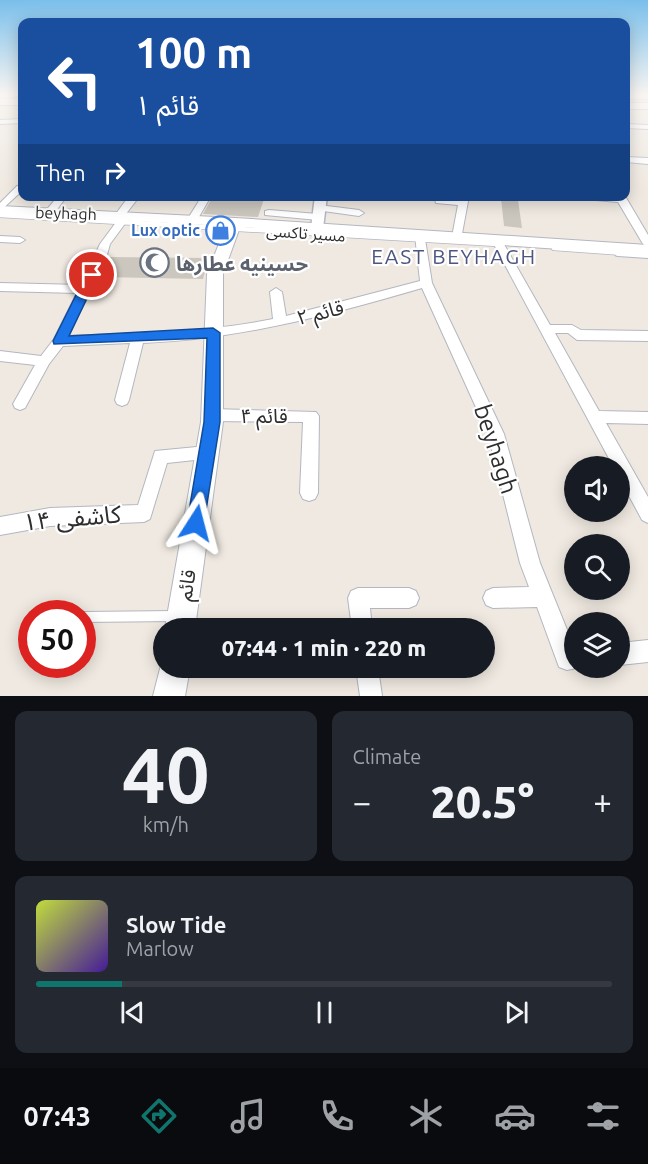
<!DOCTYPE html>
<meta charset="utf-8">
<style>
body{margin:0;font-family:Ubuntu,"Noto Sans Arabic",sans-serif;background:#242831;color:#f1f3f6;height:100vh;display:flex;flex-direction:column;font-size:22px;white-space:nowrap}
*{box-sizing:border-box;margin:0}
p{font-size:20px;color:#9ea1a6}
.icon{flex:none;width:33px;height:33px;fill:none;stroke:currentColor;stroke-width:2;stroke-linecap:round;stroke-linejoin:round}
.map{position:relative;height:696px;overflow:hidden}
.drawer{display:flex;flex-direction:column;gap:15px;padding:15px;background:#0d0f14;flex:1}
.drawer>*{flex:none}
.guide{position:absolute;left:18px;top:18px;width:612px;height:183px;border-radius:12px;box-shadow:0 3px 15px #0003;background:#1a4fa0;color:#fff;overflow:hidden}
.fabs{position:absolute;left:564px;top:456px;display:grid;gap:12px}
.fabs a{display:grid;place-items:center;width:66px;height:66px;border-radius:50%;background:#171b24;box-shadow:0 3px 15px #0003;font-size:30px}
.speed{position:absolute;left:18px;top:600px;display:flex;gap:12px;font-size:30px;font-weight:700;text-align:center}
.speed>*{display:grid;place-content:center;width:78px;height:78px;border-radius:50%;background:#171b24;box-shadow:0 3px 15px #0003;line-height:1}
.speed .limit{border:9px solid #d22;background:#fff;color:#111}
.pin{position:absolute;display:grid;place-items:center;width:51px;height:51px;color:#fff;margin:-26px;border:3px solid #fff;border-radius:50%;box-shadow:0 2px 6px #0007}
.me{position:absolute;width:66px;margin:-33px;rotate:9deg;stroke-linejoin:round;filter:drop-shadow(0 0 4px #0008)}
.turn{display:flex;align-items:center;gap:21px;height:126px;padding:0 18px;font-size:27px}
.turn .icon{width:78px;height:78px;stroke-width:2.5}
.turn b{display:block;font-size:42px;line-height:51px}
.then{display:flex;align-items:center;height:57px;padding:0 18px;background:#0003;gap:12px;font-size:22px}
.big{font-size:45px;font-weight:800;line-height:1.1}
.drawer .card{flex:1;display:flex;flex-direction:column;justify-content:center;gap:9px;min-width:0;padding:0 21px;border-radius:12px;background:#242831}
.drawer .dial{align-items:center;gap:0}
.dial b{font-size:78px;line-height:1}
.song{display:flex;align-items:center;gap:18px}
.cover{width:72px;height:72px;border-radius:9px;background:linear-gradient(135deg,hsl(70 70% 55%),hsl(260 70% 35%))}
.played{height:6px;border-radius:3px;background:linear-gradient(90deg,#0f766e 15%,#363941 15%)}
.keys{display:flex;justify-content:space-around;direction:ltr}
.heat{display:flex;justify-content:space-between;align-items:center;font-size:33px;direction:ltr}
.drawer .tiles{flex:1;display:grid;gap:15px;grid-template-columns:1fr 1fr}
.card:last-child{grid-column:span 2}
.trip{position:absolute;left:153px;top:618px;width:342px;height:60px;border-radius:30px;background:#171b24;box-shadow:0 3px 15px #0003;font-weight:800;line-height:60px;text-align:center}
.tab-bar{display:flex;height:96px;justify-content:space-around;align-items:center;background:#090b0e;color:#9ea1a6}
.tab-bar .icon{width:42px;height:42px}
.tab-bar .selected{color:#0f766e}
.tab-bar b{font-size:27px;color:#f1f3f6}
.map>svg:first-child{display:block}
</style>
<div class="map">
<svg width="648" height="696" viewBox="0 0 648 696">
<rect width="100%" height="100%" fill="#efe9e1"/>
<g fill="#cbc7bf">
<path d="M213,196H265L258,217L203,214Z"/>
<path d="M501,198L518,200L522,228L504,226Z"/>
<path d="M109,257L209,258L203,279L100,277Z"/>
</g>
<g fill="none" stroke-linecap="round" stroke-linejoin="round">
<defs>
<g id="service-far2">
<path d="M0,215L498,244"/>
<path d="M554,248L638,254"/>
</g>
<path id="service-far1" d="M618,253L648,255"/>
<path id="service" d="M82,617L176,616"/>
<g id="minor">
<path d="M0,95L19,97L0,99Z"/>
<rect x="626" y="95" width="22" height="4"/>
<path d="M22,119V123L0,124V120Z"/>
<path d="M626,124L648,125V129L626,128Z"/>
<path d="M626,157L648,158V164L626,162Z"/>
<path d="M17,186H22V191L0,211V203Z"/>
<path d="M58,196H67L53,215H45L44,213Z"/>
<path d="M129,196L139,197L125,215L127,221L110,244L105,262L68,336C137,333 205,333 273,319L270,292L276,288L282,292L286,316L420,281L415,235L420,232L424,233L432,283L504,434L540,563L574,647V668H577L567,670L559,667L537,607L493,608L486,605L483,598L486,591L493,588L529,587L520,563L488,434L422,288C330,315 240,339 143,343L129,400L127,404L122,406L117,404L115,400L130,343L63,346L49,364L25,408L20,410L15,408L13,404L35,365L0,361V351L41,356L54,339L77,293L0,291V283L81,285L100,244L117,221L115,215Z"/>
<path d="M202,196H211L196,222H188L187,220Z"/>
<path d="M434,196L459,200V196H469L461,239H453L452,237L458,205L436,203Z"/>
<path d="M580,196H625L648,235V247L643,244L618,202L584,199Z"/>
<path d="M319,205L359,210L364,213L359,216L316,210L314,208Z"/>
<path d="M269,210L318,214L323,217L318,220L265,215V211Z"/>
<path d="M0,236L20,237L25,240L20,243L0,242Z"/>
<path d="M496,236L501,239L550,325H572L581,330L648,331V341L577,340L568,333H555L599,411L648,412V424L606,423L648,497V523L642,520L620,479V466H613L491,239Z"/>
<path d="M212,409L316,412L319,416L318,493L315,499L309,501L303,499L300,493L303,422L212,421L207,419L204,415L207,411Z"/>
<path d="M207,446L213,448L215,453L213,458L167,463L150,519L144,522L50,526L0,535V517L50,508L138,505L155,451Z"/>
<path d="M358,588H409L416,591L419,598L416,605L409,608H370L372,628H352L348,598L351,591Z"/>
<path d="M648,640V662L620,665V643Z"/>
<path d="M356,668H378L382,696H360Z"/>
</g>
<path id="tertiary" d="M315,196H327L323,228L317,232L311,228Z"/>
<g id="secondary">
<rect x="0" y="99" width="22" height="6"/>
<rect x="626" y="103" width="22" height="6"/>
<path d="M0,206L235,218L648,245V255L240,227L223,274V422L195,628H165L201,422L207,274L226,226L0,214Z"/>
<path d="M163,657L164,668H190L185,696H153Z"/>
</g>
</defs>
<use href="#service-far2" stroke="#b4b7c1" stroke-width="6"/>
<use href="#service-far1" stroke="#b4b7c1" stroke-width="8"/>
<use href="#service" stroke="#b4b7c1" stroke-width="12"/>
<use href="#minor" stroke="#b4b7c1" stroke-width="2"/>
<use href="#tertiary" stroke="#b4b7c1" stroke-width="3"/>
<use href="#secondary" stroke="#b4b7c1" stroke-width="2"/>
<use href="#service-far2" stroke="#fff" stroke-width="4.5"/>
<use href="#service-far1" stroke="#fff" stroke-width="6"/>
<use href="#service" stroke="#fff" stroke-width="10"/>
<use href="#minor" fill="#fff" fill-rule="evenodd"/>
<use href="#tertiary" fill="#fff" fill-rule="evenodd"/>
<use href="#secondary" fill="#fff" fill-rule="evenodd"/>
</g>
<linearGradient id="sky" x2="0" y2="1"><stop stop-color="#7abfeb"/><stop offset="0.49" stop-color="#f8f5f2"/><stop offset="1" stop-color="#f8f5f2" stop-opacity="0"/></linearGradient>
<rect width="648" height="192" fill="url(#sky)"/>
<path fill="#1a73e8" stroke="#114b97" stroke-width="1.5" d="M92,272L98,275L69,336L213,328L220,333V422L203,529L196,532L190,529L187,523L204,422L207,338L54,344L53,341L86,275Z"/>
<defs>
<symbol id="shop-ring" viewBox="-11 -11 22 22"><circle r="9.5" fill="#fff" stroke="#3f7fe0" stroke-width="1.5"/><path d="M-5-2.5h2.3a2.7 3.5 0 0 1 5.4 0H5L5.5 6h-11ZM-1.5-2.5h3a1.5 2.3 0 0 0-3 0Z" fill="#3f7fe0"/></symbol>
<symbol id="mosque-ring" viewBox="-11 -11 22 22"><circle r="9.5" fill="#fff" stroke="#6b7280" stroke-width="1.5"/><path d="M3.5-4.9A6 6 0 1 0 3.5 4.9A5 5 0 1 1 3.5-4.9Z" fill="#6b7280"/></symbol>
</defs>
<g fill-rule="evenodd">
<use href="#shop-ring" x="204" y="214" width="33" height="33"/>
<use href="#mosque-ring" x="138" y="246" width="33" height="33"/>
</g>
<g text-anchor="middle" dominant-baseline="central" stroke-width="4.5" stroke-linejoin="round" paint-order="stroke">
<g font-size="16" fill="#2e2e2e" stroke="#fff">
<text transform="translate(66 213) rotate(2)">beyhagh</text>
<text transform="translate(306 233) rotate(4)">مسیر تاکسی</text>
</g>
<g font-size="16" font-weight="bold" fill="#366cbe" stroke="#fff" text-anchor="end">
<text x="200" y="230">Lux optic</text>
</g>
<g font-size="20" font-weight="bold" fill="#5b616d" stroke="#fff" text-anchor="start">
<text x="176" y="263">حسینیه عطارها</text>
</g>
<g font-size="20" fill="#2e2e2e" stroke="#fff">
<text transform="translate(320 312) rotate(-14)">قائم ۲</text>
<text x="264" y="415">قائم ۴</text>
<text transform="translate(186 585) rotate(-81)">قائم</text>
</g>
<g font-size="21" letter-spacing="1.5" fill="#4d5680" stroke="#fff">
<text x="454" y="256">EAST BEYHAGH</text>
</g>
<g font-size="24" fill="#2e2e2e" stroke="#fff">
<text transform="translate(496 449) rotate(72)">beyhagh</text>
<text transform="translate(72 518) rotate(-5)">کاشفی ۱۴</text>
</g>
</g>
</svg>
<div class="fabs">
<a><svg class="icon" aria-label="sound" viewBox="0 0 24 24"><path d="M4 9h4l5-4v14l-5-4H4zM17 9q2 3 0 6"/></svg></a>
<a><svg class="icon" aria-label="search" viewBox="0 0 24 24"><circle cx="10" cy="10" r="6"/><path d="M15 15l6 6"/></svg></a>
<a><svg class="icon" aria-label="layers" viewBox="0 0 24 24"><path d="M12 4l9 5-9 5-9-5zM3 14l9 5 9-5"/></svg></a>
</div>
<div class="speed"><div class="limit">50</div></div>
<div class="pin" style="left:92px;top:275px;background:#d93025"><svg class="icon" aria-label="arrive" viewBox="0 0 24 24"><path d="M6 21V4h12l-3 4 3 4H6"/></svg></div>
<svg class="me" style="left:196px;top:523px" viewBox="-20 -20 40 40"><path d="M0-17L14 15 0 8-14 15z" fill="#1a73e8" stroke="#fff" stroke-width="4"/></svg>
<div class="trip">07:44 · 1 min · 220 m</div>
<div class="guide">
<div class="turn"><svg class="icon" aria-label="left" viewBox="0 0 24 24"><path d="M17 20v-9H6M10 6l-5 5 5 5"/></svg><div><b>100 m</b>قائم ۱</div></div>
<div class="then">Then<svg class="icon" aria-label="right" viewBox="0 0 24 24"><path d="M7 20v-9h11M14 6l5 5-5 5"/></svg></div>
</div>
</div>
<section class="drawer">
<div class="tiles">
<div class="card dial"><b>40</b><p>km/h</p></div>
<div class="card"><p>Climate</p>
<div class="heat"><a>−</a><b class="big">20.5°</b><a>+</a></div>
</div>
<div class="card">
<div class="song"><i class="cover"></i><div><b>Slow Tide</b><p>Marlow</p></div></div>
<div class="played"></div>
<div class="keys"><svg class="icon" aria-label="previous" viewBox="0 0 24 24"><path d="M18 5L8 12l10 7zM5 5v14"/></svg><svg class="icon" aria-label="pause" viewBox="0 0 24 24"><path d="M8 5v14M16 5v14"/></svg><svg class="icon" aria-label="next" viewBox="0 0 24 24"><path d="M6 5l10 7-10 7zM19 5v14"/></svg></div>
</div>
</div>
</section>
<nav class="tab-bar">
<b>07:43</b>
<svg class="icon selected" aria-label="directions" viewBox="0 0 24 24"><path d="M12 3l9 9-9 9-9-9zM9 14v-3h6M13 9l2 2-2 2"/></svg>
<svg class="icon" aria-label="music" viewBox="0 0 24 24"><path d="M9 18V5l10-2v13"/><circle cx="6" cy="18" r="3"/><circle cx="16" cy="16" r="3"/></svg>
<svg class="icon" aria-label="phone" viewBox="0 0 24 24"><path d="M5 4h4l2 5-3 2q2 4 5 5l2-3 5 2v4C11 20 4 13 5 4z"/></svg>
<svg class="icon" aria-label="climate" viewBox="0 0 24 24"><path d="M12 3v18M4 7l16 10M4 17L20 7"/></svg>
<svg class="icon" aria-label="car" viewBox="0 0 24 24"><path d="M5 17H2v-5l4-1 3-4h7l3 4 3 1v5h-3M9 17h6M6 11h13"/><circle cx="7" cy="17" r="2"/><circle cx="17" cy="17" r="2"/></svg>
<svg class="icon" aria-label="filters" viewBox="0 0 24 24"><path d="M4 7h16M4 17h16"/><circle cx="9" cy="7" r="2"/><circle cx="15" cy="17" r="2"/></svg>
</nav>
